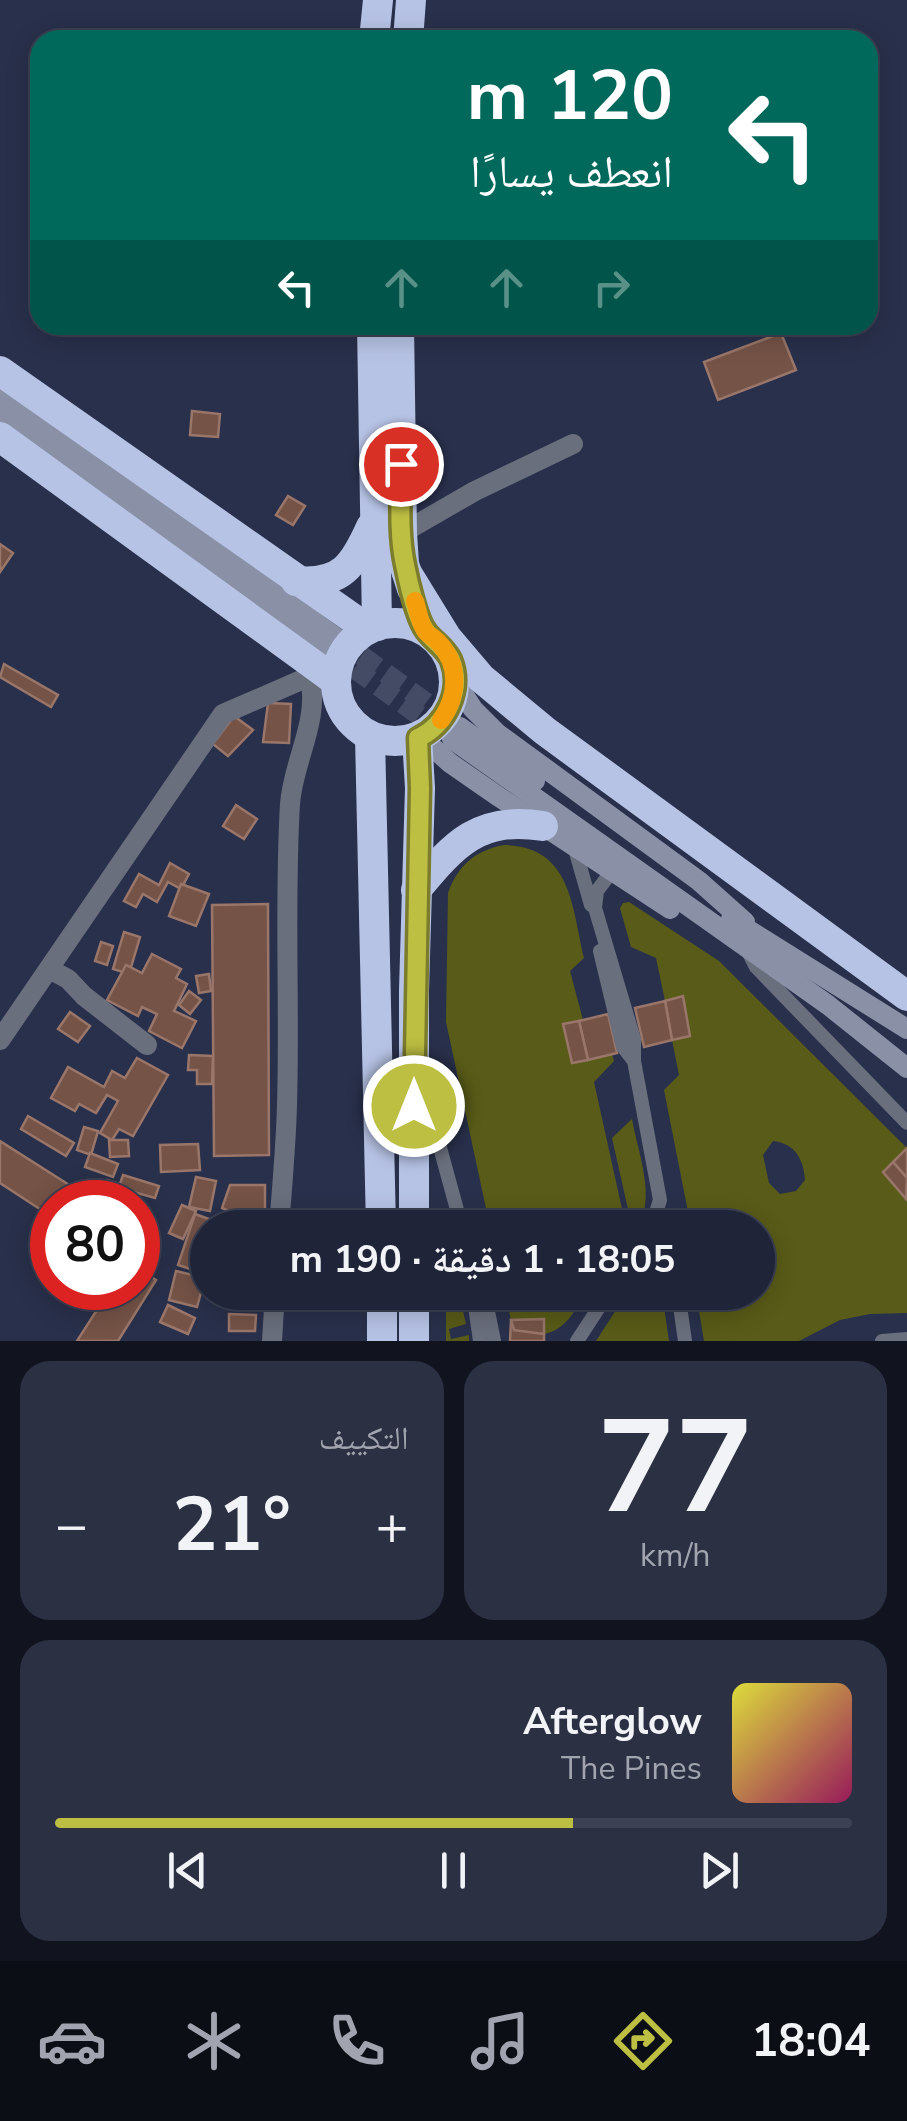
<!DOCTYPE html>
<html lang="ar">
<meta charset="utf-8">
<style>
body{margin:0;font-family:"Nunito Sans","Noto Naskh Arabic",sans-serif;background:#2c3043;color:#f1f3f6;direction:rtl;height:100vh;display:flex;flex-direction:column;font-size:38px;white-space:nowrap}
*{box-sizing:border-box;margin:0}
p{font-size:32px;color:#a1a4ae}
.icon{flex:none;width:55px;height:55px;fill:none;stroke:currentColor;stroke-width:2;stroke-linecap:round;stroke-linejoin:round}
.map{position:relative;height:1341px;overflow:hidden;direction:ltr}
.drawer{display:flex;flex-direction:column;gap:20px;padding:20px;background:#11141f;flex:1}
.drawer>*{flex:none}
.hud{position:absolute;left:30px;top:30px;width:848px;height:305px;border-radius:30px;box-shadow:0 5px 25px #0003,0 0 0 2px #3c4153;direction:rtl;background:#00695c;color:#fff;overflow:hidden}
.speed{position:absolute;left:30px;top:1180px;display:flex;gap:20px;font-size:50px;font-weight:700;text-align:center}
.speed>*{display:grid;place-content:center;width:130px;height:130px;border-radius:50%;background:#1f2438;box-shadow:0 5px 25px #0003,0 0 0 2px #3c4153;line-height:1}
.speed .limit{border:15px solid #d22;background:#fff;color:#111}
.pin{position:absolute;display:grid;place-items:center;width:85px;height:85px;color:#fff;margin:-42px;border:5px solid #fff;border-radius:50%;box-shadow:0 2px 10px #0007}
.me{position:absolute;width:110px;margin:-55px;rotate:0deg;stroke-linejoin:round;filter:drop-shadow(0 0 8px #0008)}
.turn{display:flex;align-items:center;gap:35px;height:210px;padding:0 40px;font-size:45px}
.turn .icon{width:130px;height:130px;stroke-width:2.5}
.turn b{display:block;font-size:70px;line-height:85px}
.lanes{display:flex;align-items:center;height:95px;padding:0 40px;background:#0003;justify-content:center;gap:50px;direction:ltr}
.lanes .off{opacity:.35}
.big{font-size:75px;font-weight:700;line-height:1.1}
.drawer .tile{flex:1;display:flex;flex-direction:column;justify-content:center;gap:15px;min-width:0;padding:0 35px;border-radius:30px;background:#2c3043}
.drawer .dial{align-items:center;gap:0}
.dial b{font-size:130px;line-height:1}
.song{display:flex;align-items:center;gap:30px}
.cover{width:120px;height:120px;border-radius:15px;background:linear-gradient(135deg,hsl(60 70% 55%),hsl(330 70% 35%))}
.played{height:10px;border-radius:5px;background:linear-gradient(90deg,#bdbf43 65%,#3c4153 65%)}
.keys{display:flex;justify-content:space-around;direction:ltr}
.heat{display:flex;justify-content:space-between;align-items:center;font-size:55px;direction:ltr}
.drawer .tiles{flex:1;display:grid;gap:20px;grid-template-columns:1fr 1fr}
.tile:last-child{grid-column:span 2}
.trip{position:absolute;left:190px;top:1210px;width:585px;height:100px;border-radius:50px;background:#1f2438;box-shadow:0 5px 25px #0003,0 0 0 2px #3c4153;font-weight:700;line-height:100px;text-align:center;direction:rtl}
.tabs{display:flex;height:160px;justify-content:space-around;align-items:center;background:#0c0e16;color:#a1a4ae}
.tabs .icon{width:70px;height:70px}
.tabs .current{color:#bdbf43}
.tabs b{font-size:45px;color:#f1f3f6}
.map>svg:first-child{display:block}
</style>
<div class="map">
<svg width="907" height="1341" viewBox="0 0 907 1341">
<rect width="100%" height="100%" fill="#29304b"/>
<g fill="#595b18" fill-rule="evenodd">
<path d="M504,845C571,846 572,906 584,958L570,971L583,1020L563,1025L572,1063L612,1054L614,1061L594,1082L626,1227H490L446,1022L448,893C458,865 476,850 504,845Z"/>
<path d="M629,902L719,961L907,1148V1313L870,1314L840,1320L799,1341H704L696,1293L758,1292V1228L691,1227L664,1090L679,1075L672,1040L690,1035L683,997L665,1001L656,958L631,947L620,908L623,903ZM773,1141C795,1143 804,1160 805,1180L796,1191L780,1194L769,1183L763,1155Z"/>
<path d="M632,1119C638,1153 656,1196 638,1227H632L612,1138Z"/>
<path d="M446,1293H459L466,1324L449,1329L451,1339L469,1335V1341H446Z"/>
<path d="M505,1293H586C575,1310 566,1330 544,1334L543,1319L511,1320Z"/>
<path d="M627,1293H662L669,1341H596Z"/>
</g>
<g fill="#755347" stroke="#997669" stroke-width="2.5">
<path d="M781,333L796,370L718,400L704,362Z"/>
<path d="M192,411L220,414L218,437L190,435Z"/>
<path d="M288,496L305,506L293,525L276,515Z"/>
<path d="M0,544L13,553L0,572Z"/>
<path d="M4,664L58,695L51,707L0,677Z"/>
<path d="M268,703L291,704L289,743L263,742Z"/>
<path d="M234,716L253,730L228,756L213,744Z"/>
<path d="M236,805L257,819L244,839L223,826Z"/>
<path d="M170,863L189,874L181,889L168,882L157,902L143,894L136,907L124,901L139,874L159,885Z"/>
<path d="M181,884L209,894L196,926L169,916Z"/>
<path d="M268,904L269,1155L214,1156L212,905Z"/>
<path d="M124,932L140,937L129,974L113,969Z"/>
<path d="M101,942L113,946L107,965L95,961Z"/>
<path d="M152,954L181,969L176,978L187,984L174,1011L196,1021L182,1048L149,1031L157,1014L142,1007L138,1016L107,1000L126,965L142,973Z"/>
<path d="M209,974L211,991L199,993L196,976Z"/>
<path d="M189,991L201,1000L190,1014L179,1005Z"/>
<path d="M683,996L690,1036L672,1040L665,1001Z"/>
<path d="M665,1001L672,1040L644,1047L635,1008Z"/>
<path d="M70,1012L90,1026L78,1042L58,1029Z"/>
<path d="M608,1014L617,1053L588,1060L579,1021Z"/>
<path d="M579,1021L588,1060L572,1063L563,1024Z"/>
<path d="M189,1055L213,1056L212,1084H197V1070H188Z"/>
<path d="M137,1058L168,1075L133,1136L119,1129L112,1140L100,1133L118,1101L107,1095L96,1113L79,1104L75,1111L51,1098L68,1067L104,1087L112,1071L125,1078Z"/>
<path d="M28,1116L74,1143L66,1156L21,1129Z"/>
<path d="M84,1127L98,1131L91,1155L77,1150Z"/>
<path d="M109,1140H128L129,1156L110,1157Z"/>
<path d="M0,1141L96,1202H52V1217L0,1183Z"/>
<path d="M198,1144L200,1170L161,1172L160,1145Z"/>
<path d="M907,1148V1178L893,1162Z"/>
<path d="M90,1153L118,1164L113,1177L85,1167Z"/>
<path d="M893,1162L907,1178L906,1199L883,1172Z"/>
<path d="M123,1175L159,1186L155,1198L123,1189L120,1202H100L107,1180L120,1184Z"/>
<path d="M196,1177L216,1181L210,1211L189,1207Z"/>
<path d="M230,1185H265V1228H229V1211L222,1208Z"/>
<path d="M182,1205L196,1211L183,1239L169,1233Z"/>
<path d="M195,1214L217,1222V1228H208V1275L178,1265Z"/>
<path d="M138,1268L156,1280L118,1341H77L111,1288H138Z"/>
<path d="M176,1271L205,1278L197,1307L169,1300Z"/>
<path d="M168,1305L195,1318L188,1334L160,1322Z"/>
<path d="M229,1314L256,1315L255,1331H229Z"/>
<path d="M544,1319V1334L518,1333L514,1330L511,1320Z"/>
<path d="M511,1320L514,1330L544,1334V1341H510Z"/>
</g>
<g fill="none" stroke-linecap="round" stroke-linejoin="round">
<g stroke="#444b65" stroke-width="20" stroke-dasharray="20 10" stroke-linecap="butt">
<path d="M337,638L460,727"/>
<path d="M330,651L452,739"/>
</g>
<g stroke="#6a6f7d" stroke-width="14">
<path d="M575,849L591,905"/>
<path d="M612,871L597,891L595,908L634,1039V1061L660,1200L651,1228"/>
<path d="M600,951L623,1047L634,1061"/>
<path d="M748,951L756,967L907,1123"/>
<path d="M417,1109L436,1133L462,1228"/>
<path d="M473,1292L480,1341"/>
<path d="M484,1292L494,1341"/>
<path d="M678,1292L685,1341"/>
<path d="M577,1341L609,1292"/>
<path d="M882,1341L907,1339"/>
</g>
<g stroke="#6a6f7d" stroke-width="20">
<path d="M402,533L475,491L573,444"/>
<path d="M49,969L68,979L84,996L147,1045"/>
<path d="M0,1040L223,714L322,671"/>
<path d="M279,1228C282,1187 286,1145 287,1105C290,1004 284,904 290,804C293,761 320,721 310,677"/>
<path d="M272,1341L275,1292"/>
</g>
<g stroke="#8a91a7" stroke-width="20">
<path d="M0,394L337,638"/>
<path d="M0,413L330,651"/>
<path d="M455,681L473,709L497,733L699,881L745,922"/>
<path d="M460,727L535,781"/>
<path d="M421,737L450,763L499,797L670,909"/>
<path d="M452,739L828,1005L907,1068"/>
<path d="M731,919L907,1029"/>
</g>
<g stroke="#b7c3e5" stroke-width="30">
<path d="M374,40L378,0"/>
<path d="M408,40L411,0"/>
<path d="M372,325L377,626"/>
<path d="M399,325L402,533L404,564L412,589"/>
<path d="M0,371L368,629"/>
<path d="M0,437L336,681"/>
<path d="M407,573L447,638L481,678L545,731L907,996"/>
<path d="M296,581C342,585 354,565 371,527"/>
<circle cx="395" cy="682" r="59"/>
<path d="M370,736L381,1228"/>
<path d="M416,890C455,843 479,816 543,826"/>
<path d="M414,1228V990L420,788L417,737"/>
<path d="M382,1292V1341"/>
<path d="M414,1292V1341"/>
</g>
</g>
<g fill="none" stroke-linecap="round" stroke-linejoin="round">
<defs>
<path id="route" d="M401,464C401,497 398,532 405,565C408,580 417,620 426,631C434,642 445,647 451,660C463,690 446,725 418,738L420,788L414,1106"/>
</defs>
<use href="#route" stroke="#7b7c2c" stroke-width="25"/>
<use href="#route" stroke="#bdbf43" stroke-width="18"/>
<path stroke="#f59e0b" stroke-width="18" d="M415,601C418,610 420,625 426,632C430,636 436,639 439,643C460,665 458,696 441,720"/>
</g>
</svg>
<div class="speed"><div class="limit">80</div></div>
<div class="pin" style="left:401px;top:464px;background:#d93025"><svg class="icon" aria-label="arrive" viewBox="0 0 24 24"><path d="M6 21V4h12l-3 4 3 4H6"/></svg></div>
<svg class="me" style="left:414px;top:1106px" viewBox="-20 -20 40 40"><circle r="17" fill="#bdbf43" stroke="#fff" stroke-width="3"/><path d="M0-11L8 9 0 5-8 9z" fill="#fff"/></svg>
<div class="trip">18:05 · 1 دقيقة · 190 m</div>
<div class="hud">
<div class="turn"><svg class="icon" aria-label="left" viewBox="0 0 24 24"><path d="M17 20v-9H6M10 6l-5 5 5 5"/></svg><div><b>120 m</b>انعطف يسارًا</div></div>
<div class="lanes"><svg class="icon" aria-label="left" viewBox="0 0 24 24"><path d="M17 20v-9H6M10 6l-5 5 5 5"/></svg><svg class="icon off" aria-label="ahead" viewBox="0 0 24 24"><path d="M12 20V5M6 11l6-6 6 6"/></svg><svg class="icon off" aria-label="ahead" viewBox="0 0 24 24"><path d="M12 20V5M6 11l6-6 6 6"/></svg><svg class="icon off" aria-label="right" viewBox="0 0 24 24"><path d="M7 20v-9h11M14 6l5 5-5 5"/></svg></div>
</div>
</div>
<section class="drawer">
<div class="tiles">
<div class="tile dial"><b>77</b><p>km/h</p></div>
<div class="tile"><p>التكييف</p>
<div class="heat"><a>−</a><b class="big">21°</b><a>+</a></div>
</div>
<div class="tile">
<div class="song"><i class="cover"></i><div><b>Afterglow</b><p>The Pines</p></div></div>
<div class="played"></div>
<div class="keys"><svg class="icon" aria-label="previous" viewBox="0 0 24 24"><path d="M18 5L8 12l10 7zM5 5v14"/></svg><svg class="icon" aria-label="pause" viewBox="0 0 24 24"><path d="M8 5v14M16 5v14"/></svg><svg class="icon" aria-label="next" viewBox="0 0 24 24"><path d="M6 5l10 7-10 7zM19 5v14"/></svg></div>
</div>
</div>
</section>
<nav class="tabs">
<b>18:04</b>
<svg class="icon current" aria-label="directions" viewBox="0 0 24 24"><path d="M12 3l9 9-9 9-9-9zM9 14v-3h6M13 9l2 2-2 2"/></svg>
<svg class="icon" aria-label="music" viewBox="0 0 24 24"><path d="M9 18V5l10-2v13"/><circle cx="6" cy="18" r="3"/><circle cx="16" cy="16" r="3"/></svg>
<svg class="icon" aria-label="phone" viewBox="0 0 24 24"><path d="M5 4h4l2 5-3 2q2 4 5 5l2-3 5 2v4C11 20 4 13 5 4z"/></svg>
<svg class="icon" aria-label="climate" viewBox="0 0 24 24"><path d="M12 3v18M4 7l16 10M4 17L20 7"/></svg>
<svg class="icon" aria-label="car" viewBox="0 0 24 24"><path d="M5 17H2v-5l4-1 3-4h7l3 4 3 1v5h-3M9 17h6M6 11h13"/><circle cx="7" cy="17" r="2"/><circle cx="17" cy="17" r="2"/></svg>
</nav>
